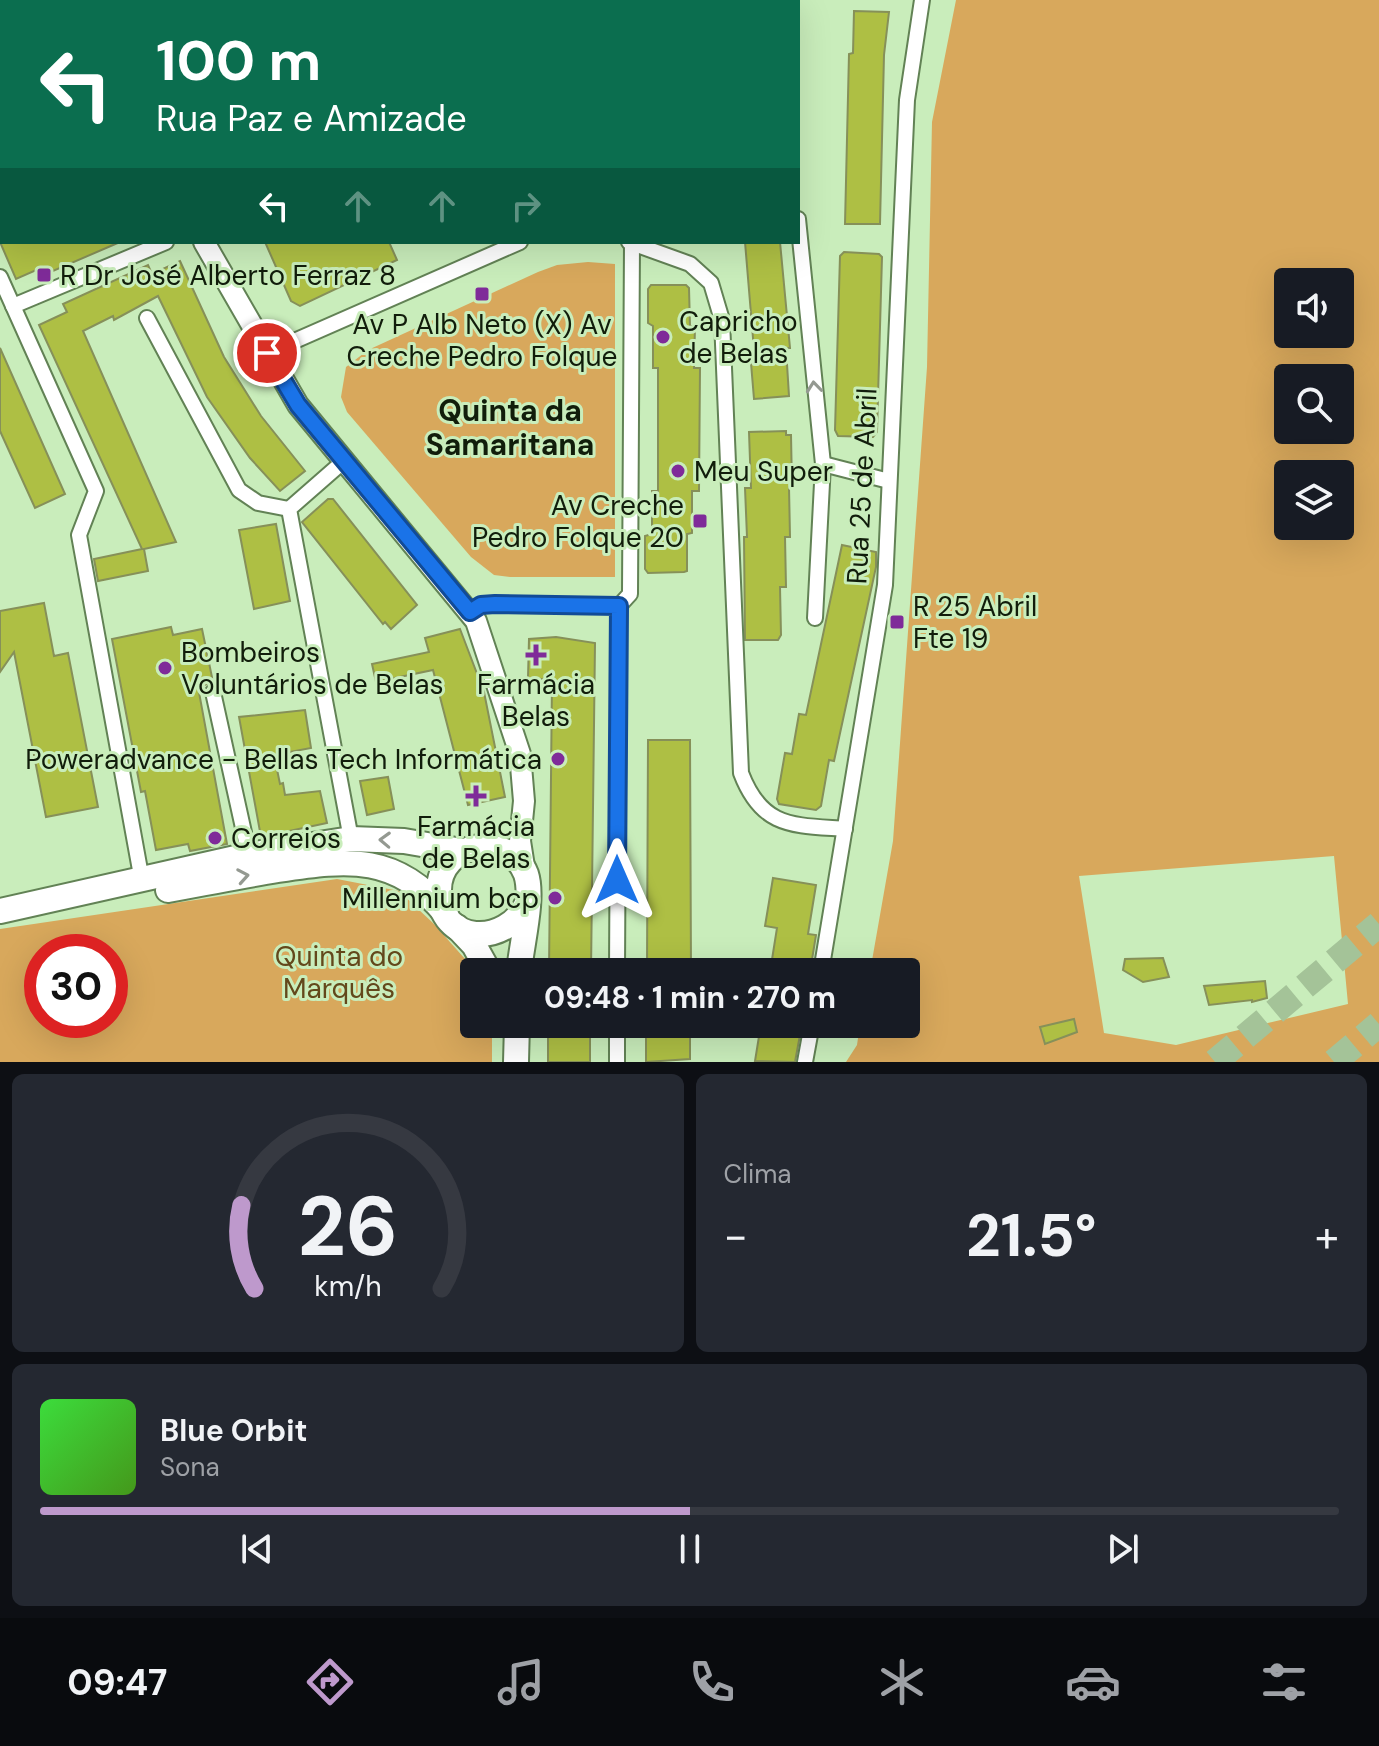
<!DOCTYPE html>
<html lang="pt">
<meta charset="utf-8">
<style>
body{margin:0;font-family:"DM Sans",sans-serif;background:#242831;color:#f1f3f6;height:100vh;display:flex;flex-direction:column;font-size:30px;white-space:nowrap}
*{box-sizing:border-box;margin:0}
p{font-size:26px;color:#9ea1a6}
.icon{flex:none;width:44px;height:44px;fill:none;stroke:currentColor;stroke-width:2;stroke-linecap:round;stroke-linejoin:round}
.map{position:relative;height:1062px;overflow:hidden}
.sheet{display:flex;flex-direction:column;gap:12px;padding:12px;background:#0d0f14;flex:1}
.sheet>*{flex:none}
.hud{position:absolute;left:0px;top:0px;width:800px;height:244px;box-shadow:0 8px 32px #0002;background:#0b6e4f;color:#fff;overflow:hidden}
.controls{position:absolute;left:1274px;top:268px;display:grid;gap:16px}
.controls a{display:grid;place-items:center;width:80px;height:80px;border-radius:8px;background:#171b24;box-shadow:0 8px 32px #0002;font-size:40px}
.speed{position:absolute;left:24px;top:934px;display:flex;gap:16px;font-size:40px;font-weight:700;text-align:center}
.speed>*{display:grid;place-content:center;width:104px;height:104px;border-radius:50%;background:#171b24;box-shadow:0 8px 32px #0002;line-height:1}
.speed .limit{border:12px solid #d22;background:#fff;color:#111}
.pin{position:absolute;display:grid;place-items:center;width:68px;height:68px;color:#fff;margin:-34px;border:4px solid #fff;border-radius:50%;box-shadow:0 2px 8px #0007}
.me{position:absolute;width:88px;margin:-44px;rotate:0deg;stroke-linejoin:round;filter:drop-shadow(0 0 6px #0008)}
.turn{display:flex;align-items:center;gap:28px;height:168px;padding:0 24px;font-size:36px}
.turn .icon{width:104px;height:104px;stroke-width:2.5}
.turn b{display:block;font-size:56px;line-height:68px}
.lanes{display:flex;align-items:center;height:76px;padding:0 24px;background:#0003;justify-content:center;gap:40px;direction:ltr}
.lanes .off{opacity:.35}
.big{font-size:60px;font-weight:700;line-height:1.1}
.sheet .tile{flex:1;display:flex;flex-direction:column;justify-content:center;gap:12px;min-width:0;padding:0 28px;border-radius:12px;background:#242831}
.sheet .dial{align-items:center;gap:0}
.dial svg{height:208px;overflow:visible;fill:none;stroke:#363941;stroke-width:7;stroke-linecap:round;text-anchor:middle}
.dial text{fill:#f1f3f6;stroke:none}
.song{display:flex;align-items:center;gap:24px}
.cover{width:96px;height:96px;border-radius:12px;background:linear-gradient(135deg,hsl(120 70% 55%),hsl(100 70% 35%))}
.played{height:8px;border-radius:4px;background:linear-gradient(90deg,#be99cc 50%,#363941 50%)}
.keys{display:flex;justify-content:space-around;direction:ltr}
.heat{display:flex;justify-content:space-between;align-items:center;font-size:44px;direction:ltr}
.sheet .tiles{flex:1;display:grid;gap:12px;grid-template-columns:1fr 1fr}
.tile:last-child{grid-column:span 2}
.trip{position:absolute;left:460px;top:958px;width:460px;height:80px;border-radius:8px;background:#171b24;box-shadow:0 8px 32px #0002;font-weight:700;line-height:80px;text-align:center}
.dock{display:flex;height:128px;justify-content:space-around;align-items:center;background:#090b0e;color:#9ea1a6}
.dock .icon{width:56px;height:56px}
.dock .selected{color:#be99cc}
.dock b{font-size:36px;color:#f1f3f6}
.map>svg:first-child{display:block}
</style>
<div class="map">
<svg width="1379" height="1062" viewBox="0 0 1379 1062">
<rect width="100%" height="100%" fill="#c9edbb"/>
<g fill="#d8a85c" fill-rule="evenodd">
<path d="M956,0H1379V1062H846L857,1045L860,1024H906V972H870L893,841L927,367L932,122ZM1288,282H1340V334H1288ZM1288,378H1340V430H1288ZM1288,474H1340V526H1288ZM1334,856L1348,1004L1176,1045L1104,1033L1079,876Z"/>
<path d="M588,262L615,264V577H510L494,575L471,557L347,412L341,397L346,367L368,350L538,272L557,265Z"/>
<path d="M337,879L399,891L434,924L465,959L474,981V1024L492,1026V1062H0V929ZM42,952H110V1020H42Z"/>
</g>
<g fill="#aebf44" stroke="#869059" stroke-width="2">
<path d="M854,11L889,12L884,55L880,224H845L849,54L853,53Z"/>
<path d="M0,242H120L46,274L43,267L16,279Z"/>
<path d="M265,242H389L397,260L300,306L291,301Z"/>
<path d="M745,242H780L790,348H786L789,396L754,399L750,351L754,350Z"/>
<path d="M844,252L879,254L882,257L877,432L873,437L838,436L835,430L840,256Z"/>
<path d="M180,261L224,357L261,416L305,471L280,491L250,458L207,397L158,296L114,320L113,316L83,331L176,542L144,549L148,571L98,581L94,559L142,549L39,325L67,312L63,304L148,265L152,274Z"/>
<path d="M651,285H686L689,288L690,326H695L694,368H700L699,491H692V533L687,534V571L684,572L648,573L645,569V536L652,534V491H658V368H653V326L648,323V289Z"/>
<path d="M0,348L65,494L35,508L0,431Z"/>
<path d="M786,431V435H791L792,487H789L790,537H785L786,587H780L781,635L778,640H745L744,537H747L745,488H751L749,432Z"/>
<path d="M328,499H333L417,605L391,629L385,622L383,624L302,522Z"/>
<path d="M276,524L290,601L254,609L239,530Z"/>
<path d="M842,545L876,552V567L834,761L829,760L821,806L816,810L779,804L777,799L785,753L792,754L799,714L806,715Z"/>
<path d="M44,603L54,656L68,653L98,807L46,817L14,652L0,672V611Z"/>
<path d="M171,627L173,635L202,629L213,682L198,687L227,844L190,851L188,844L156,850L145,791L141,792L112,639Z"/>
<path d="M460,629L484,692L505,797L468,805L433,670L376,682L372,664L429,652L425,638Z"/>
<path d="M556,637L595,643L591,972H549L552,680L528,678L529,639Z"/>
<path d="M305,710L311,748L274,755L280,784L283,783L285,795L320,791L327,823L261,837L239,717Z"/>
<path d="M648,740H690L691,972H647Z"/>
<path d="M388,777L394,809L367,815L360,781Z"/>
<path d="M773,878L816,885L808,934L816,935L810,972H770L777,928L765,926Z"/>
<path d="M1163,958L1169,977L1143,982L1123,970L1125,959Z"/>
<path d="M1265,981L1267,998L1252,1002V1000L1209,1005L1204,986Z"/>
<path d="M1074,1019L1077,1032L1045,1044L1040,1027Z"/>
<rect x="548" y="1024" width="42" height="38"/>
<path d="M646,1024H690V1059L646,1062Z"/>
<path d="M761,1024H802L795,1062L755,1061Z"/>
</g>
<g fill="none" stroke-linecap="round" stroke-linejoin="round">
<g stroke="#a4c398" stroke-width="26" stroke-dasharray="26 13" stroke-linecap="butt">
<path d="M1215,1062L1379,924"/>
<path d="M1334,1062L1379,1024"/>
</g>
<defs>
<g id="minor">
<path d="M347,0L348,2"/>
<path d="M777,0V2"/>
<path d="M372,2L377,0"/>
<path d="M574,2L575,0"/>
<path d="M661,2L662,0"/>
<path d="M798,219L823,464L815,618"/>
<path d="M629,242L690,264L711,283L722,320L741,773C762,828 792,825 845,829"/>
<path d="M0,277L96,491L79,535L142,881"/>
<path d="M13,306L166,242"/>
<path d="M147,318L239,490L258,503L289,509"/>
<path d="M267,353L520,242"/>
<path d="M345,460L289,509L351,839"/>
<path d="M823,464L889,481"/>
<path d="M619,606L630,594L632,243"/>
<path d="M470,612L481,605L495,604L619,606L617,972"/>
<path d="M213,692L249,855"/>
<path d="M821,972L885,585L907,100L922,0"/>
<path d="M617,1062V1024"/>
<path d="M805,1062L812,1024"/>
</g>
<g id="secondary">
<path d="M75,0L77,2"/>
<path d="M204,242L298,405L476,621L520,754L524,801L520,841L525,873"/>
</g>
<g id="primary">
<path d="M168,890C205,883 242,876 278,870C350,859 396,854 446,914"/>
<path d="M0,911L249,855L351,839L404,841L462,851"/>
<path d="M457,927L474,945L489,972"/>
<path d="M519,972C521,946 534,898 526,874C509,830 439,842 439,890C439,945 506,948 528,902"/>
<path d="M516,1062L517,1024"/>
</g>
</defs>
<use href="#minor" stroke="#628255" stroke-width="18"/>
<use href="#secondary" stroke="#628255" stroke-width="24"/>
<use href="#primary" stroke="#628255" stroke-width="28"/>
<use href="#minor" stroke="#fff" stroke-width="14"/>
<use href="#secondary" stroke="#fff" stroke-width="20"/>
<use href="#primary" stroke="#fff" stroke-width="24"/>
</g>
<defs><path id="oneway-chevron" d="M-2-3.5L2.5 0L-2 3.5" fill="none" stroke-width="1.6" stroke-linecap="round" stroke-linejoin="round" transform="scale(2)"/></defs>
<g stroke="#949991">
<use href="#oneway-chevron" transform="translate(814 387) rotate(-96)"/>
<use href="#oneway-chevron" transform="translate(385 840) rotate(-178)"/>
<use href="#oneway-chevron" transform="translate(243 876) rotate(-10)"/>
</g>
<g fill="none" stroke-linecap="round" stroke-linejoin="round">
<defs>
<path id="route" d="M267,353L298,405L470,612L481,605L495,604L619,606L617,880"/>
</defs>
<use href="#route" stroke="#114b97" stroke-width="20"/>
<use href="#route" stroke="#1a73e8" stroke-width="14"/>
</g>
<g fill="#7f2b99" stroke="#c9edbb" stroke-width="3">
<rect x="36" y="267" width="16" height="16" rx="4"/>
<rect x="474" y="286" width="16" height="16" rx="4"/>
<circle cx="663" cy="337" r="8"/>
<circle cx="678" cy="471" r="8"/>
<rect x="692" y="513" width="16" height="16" rx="4"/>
<rect x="889" y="614" width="16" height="16" rx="4"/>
<path d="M532 643h8v8h8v8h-8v8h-8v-8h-8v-8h8z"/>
<circle cx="165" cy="668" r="8"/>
<circle cx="558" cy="759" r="8"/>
<path d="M472 784h8v8h8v8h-8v8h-8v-8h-8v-8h8z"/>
<circle cx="215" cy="838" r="8"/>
<circle cx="555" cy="898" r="8"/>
</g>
<g text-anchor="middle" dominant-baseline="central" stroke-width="6" stroke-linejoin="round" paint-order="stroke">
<g font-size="28" fill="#111d0b" stroke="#c9edbb" text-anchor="start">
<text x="60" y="275">R Dr José Alberto Ferraz 8</text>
<text x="679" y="321">Capricho<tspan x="679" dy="32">de Belas</tspan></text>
<text x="482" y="324" text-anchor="middle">Av P Alb Neto (X) Av<tspan x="482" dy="32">Creche Pedro Folque</tspan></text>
<text x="694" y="471">Meu Super</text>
<text x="684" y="505" text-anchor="end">Av Creche<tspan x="684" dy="32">Pedro Folque 20</tspan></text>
<text x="913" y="606">R 25 Abril<tspan x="913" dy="32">Fte 19</tspan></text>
<text x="181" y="652">Bombeiros<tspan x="181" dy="32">Voluntários de Belas</tspan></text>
<text x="536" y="684" text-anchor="middle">Farmácia<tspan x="536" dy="32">Belas</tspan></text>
<text x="542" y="759" text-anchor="end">Poweradvance - Bellas Tech Informática</text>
<text x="476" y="826" text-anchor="middle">Farmácia<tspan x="476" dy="32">de Belas</tspan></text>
<text x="231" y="838">Correios</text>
<text x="539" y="898" text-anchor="end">Millennium bcp</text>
</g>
<g font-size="28" fill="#111d0b" stroke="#c9edbb">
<text transform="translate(862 486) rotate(-87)">Rua 25 de Abril</text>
</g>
<g font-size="28" fill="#63481b" stroke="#c9edbb">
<text x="339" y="956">Quinta do<tspan x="339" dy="32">Marquês</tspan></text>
</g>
<g font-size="30" font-weight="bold" fill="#111d0b" stroke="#c9edbb">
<text x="510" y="410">Quinta da<tspan x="510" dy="34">Samaritana</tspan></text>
</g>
</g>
</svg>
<div class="controls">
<a><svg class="icon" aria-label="sound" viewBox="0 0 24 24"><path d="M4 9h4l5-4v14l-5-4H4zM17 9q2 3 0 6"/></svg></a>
<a><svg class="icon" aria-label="search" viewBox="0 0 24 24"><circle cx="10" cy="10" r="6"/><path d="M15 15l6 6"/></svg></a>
<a><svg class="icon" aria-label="layers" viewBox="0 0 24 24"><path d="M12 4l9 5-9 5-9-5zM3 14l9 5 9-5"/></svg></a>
</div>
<div class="speed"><div class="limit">30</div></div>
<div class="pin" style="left:267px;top:353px;background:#d93025"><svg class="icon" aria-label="arrive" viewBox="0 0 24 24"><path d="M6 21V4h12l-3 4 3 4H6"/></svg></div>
<svg class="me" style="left:617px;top:880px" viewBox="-20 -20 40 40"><path d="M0-17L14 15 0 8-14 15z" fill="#1a73e8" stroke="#fff" stroke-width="4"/></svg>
<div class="trip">09:48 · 1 min · 270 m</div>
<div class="hud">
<div class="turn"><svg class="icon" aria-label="left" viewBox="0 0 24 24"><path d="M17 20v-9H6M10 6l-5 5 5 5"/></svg><div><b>100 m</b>Rua Paz e Amizade</div></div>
<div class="lanes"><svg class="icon" aria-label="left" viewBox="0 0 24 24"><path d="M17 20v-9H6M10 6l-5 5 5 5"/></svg><svg class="icon off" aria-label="ahead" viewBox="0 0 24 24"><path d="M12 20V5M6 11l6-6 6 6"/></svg><svg class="icon off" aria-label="ahead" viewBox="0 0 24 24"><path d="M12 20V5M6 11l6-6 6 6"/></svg><svg class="icon off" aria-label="right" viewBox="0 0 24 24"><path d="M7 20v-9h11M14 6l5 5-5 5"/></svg></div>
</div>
</div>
<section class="sheet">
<div class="tiles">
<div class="tile dial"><svg viewBox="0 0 100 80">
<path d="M14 69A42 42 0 1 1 86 69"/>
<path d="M14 69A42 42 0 0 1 9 37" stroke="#be99cc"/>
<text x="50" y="56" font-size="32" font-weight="700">26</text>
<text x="50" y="72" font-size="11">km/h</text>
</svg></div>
<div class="tile"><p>Clima</p>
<div class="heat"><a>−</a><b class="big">21.5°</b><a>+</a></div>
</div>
<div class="tile">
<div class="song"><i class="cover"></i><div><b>Blue Orbit</b><p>Sona</p></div></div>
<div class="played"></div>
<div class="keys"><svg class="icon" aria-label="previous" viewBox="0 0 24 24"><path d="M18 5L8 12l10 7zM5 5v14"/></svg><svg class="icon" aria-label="pause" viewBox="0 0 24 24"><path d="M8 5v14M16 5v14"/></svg><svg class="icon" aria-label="next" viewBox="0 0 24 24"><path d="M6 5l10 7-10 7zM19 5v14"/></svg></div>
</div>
</div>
</section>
<nav class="dock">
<b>09:47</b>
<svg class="icon selected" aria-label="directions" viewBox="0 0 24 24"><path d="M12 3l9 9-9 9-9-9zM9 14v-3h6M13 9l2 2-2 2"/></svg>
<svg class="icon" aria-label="music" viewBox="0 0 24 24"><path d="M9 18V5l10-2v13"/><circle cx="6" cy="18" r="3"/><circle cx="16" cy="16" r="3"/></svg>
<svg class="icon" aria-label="phone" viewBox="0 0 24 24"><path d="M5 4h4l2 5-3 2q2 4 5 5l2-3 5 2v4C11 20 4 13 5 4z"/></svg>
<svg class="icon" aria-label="climate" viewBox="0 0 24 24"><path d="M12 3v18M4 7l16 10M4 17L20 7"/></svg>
<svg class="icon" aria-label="car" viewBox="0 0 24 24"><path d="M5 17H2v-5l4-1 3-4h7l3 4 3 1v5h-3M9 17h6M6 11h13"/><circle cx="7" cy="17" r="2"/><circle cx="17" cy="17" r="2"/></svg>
<svg class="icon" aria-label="filters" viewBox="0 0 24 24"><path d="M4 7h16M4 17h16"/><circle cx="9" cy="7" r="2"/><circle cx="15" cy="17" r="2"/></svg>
</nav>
